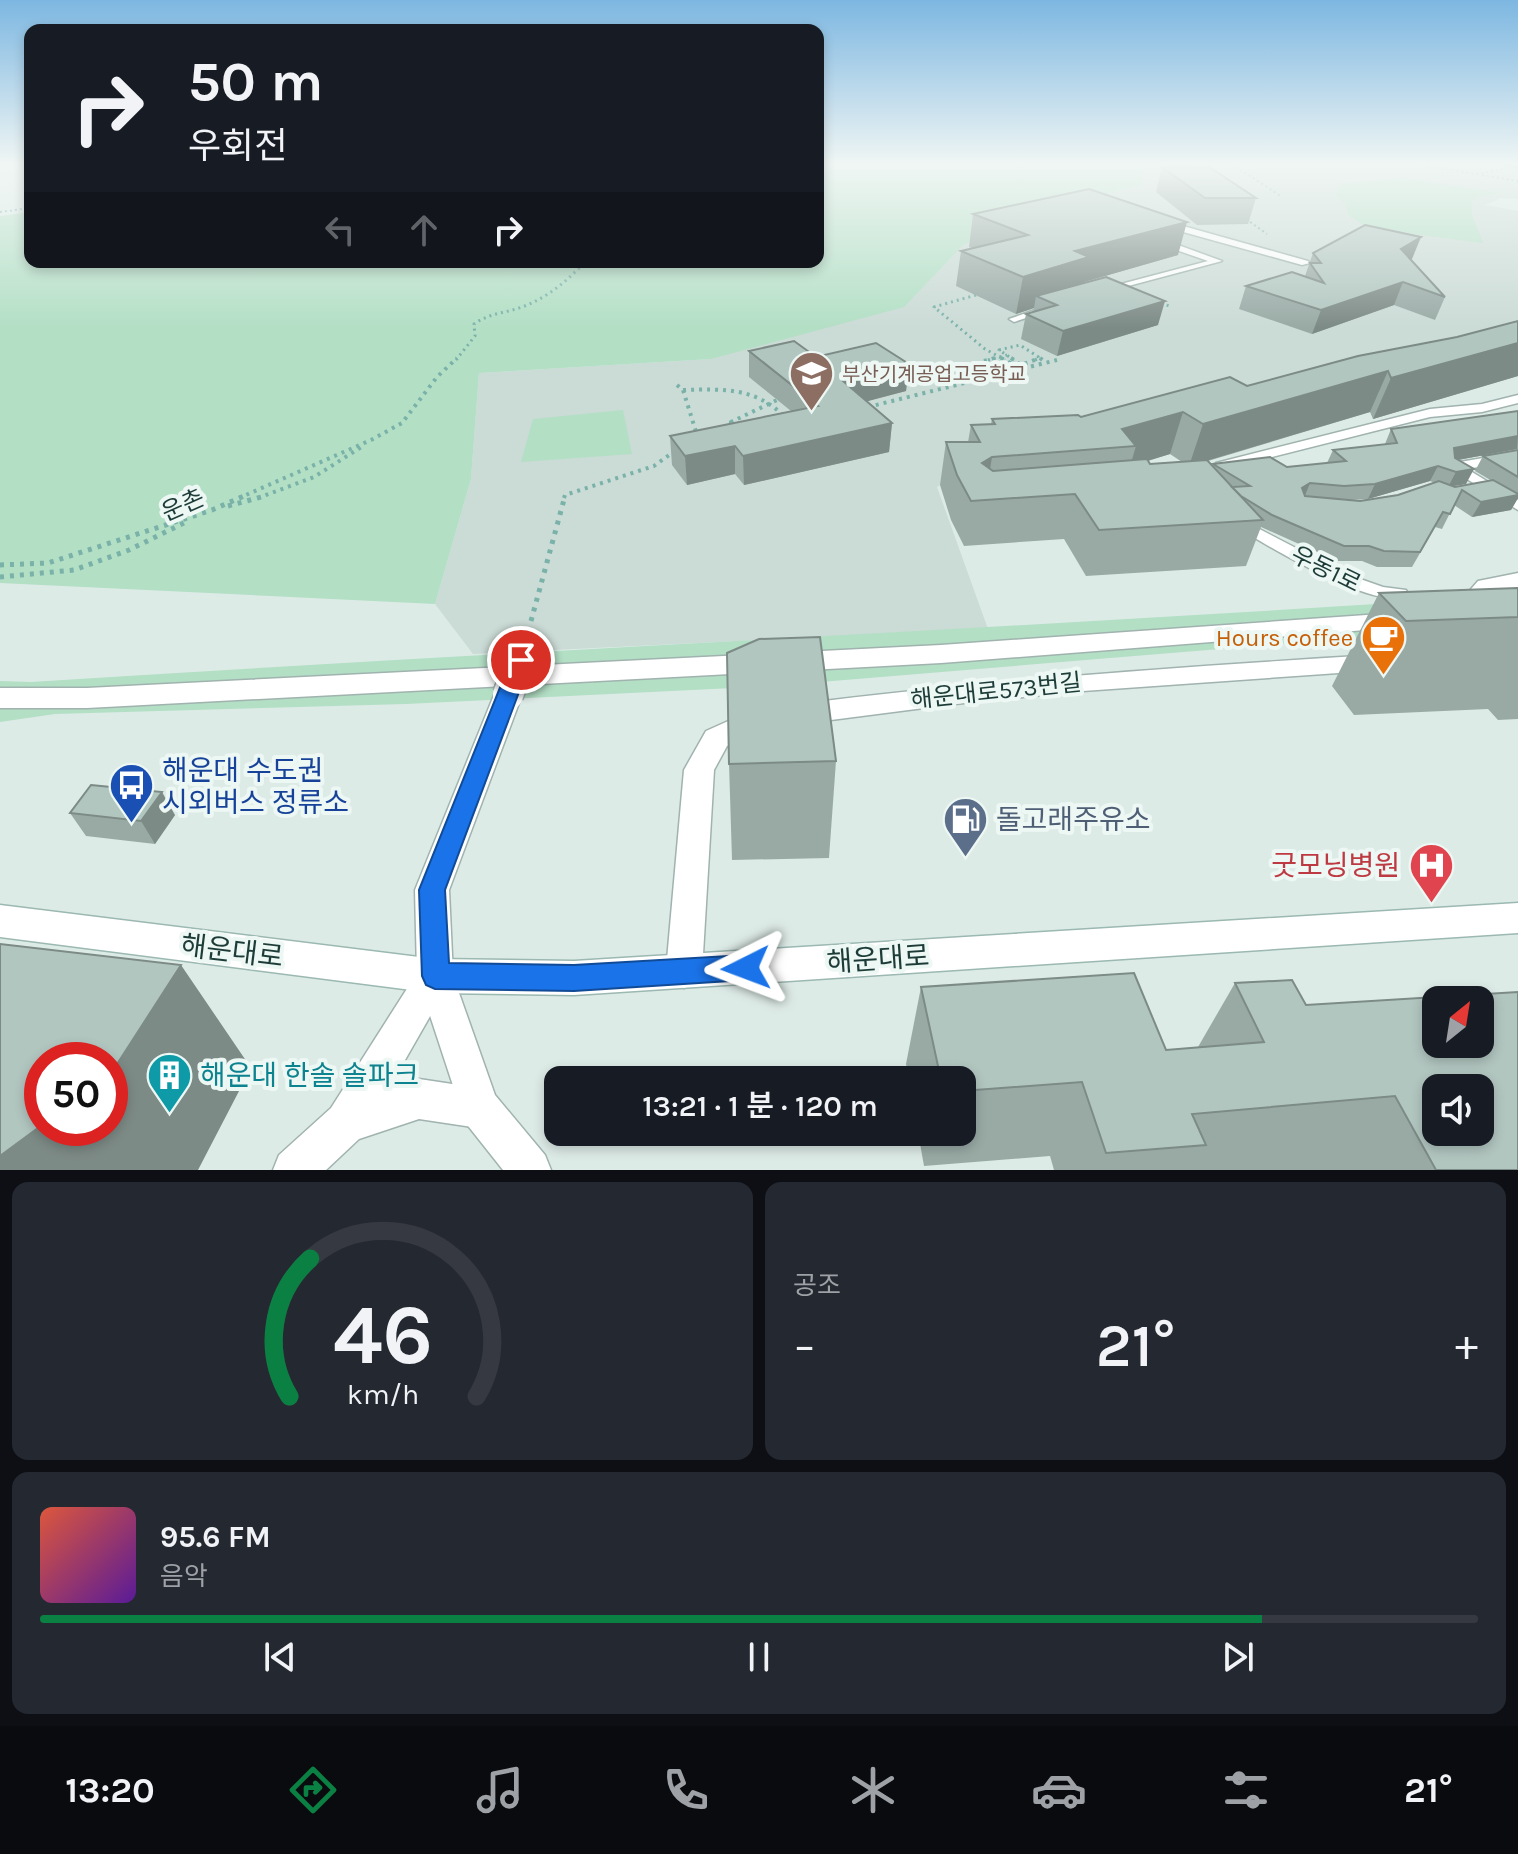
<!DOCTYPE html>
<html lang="ko">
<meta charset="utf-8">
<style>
body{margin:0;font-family:Karla,"Noto Sans KR",sans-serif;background:#242831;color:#f1f3f6;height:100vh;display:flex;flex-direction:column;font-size:30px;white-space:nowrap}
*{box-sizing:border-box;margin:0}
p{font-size:26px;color:#9ea1a6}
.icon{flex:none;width:44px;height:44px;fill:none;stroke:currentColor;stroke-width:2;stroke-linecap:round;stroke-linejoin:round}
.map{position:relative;height:1170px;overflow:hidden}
.sheet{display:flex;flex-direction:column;gap:12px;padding:12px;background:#0d0f14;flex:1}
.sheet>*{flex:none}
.hud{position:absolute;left:24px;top:24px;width:800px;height:244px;border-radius:16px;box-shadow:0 4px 12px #0003;background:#171b24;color:#f1f3f6;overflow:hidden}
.needle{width:52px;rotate:30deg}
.tools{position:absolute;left:1422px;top:986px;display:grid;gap:16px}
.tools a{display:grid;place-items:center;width:72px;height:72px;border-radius:16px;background:#171b24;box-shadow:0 4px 12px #0003;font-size:40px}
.speed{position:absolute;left:24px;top:1042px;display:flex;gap:16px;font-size:40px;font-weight:700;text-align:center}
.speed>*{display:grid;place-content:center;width:104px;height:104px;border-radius:50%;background:#171b24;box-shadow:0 4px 12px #0003;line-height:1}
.speed .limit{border:12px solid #d22;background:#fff;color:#111}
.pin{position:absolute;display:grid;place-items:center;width:68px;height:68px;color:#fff;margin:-34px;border:4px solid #fff;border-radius:50%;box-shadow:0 2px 8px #0007}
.me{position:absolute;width:88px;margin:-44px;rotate:267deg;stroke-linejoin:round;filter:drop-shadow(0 0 6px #0008)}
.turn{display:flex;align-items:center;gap:28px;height:168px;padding:0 32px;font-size:36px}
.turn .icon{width:104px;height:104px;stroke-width:2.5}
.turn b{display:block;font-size:56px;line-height:68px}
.lanes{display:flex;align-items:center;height:76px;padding:0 32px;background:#0003;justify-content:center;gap:40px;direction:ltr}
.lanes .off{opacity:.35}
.big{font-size:60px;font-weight:600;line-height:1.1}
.sheet .widget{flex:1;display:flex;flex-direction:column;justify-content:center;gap:12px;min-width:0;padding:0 28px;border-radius:16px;background:#242831}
.sheet .dial{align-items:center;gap:0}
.dial svg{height:208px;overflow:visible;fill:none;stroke:#363941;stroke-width:7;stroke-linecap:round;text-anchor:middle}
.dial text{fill:#f1f3f6;stroke:none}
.song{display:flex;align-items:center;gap:24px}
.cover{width:96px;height:96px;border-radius:12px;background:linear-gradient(135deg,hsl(10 70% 55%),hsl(270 70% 35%))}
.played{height:8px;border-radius:4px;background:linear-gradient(90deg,#0b8043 85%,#363941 85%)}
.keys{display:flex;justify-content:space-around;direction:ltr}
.heat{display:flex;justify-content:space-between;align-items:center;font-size:44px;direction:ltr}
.sheet .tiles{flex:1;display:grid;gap:12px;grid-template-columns:1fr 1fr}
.widget:last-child{grid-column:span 2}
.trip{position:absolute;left:544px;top:1066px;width:432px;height:80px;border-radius:16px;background:#171b24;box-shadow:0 4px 12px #0003;font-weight:600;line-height:80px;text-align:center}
.tabs{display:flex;height:128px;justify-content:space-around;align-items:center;background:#090b0e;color:#9ea1a6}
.tabs .icon{width:56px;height:56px}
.tabs .selected{color:#0b8043}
.tabs b{font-size:36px;color:#f1f3f6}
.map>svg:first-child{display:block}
</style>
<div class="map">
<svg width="1518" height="1170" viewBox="0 0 1518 1170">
<rect width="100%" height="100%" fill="#ddebe7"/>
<path fill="#cbdbd6" d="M1146,164H1518V199L1501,198L1485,205L1518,211V333L992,454L937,487L988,629L473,654L435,604L471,479L479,373L711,359L1036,211L1141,185Z"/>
<g fill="#b3dfc5">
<path d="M818,164H1146L1141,185L1036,211L963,245L904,307L711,359L479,373L471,479L435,604L0,583V216L30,212V262H818Z"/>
<path d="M1403,178L1499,193L1478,197L1472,202V215L1483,243L1368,228L1348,215L1346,205L1335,195L1342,184Z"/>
<path d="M623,410L632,454L521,462L533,419Z"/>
<path d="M1441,600L1474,628L772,686L406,704L55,714L0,722V681L31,682C501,652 971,630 1441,600Z"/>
</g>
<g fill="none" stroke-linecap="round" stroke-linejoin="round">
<defs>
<g id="service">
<path d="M1176,224L1308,261L1310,263L1302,265L1176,230L1165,234L1161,231Z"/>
<path d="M1159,238L1222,261L1102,293V289L1208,261L1156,243L1155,241Z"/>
<path d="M1041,308L1050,310L1014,322L1009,319Z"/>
<path d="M1518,395V403L1482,412L1430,417L1221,470L1214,466L1216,463L1430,409L1482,404Z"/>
<path d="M1518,452V460L1467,469L1518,500V510L1447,467L1454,463Z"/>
<path d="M1240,519L1346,574L1383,587L1406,590L1408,594C1384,617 1261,542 1235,526L1233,523L1235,520Z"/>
</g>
<path id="pedestrian" d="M1395,613L1404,615L1408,621L1404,627L941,663L87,708H0V688H87L941,645Z"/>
<g id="minor">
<path d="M1373,655L1382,658L1386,664L1382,670L1083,691L955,704L800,724L790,721L786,714L790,707L800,704C991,680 1181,667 1373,655Z"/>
<path d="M508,685L518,688L522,695L449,890L453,976L389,1088L419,1079L479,1088L493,1094L499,1108L493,1122L479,1128L419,1119L359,1139L326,1170H273L279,1155L331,1108L417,973L415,890L494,695L498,688Z"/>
<path d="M755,709L765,712L769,719L765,726L727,746L714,770L702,971L697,983L684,988L671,983L666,971L684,770L706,731Z"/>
</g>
<g id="tertiary">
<path d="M1518,573V587L1494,592L1491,595L1518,620V642L1509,640L1465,596L1478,581Z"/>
<path d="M435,959L448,964L453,976L495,1095L545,1155L551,1170H503L465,1122L417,976L422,964Z"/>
</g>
<path id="secondary" d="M1518,903V933L574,995L435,993L0,937V905L435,959L574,961Z"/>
</defs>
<use href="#service" stroke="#a0b3af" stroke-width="3"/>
<use href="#pedestrian" stroke="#a0b3af" stroke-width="3"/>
<use href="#minor" stroke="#a0b3af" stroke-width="3"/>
<use href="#tertiary" stroke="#a0b3af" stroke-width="3"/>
<use href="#secondary" stroke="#9bb8b1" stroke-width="3"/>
<g stroke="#7ab2a9" stroke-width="2" stroke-dasharray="2 3" stroke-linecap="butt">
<path d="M1158,164L1188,165"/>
<path d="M1232,164L1282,197"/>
<path d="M1412,164L1477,174L1513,167"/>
<path d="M1482,175L1518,181"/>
<path d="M0,212L30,208"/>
<path d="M1246,219L1267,234"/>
</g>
<g stroke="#7ab2a9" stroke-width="3" stroke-dasharray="2 4" stroke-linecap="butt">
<path d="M976,295L934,307L985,349L1005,360"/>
<path d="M1161,303L1172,307"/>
<path d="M456,360L475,336L474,324C489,313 506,313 522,307C547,298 567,281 585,262"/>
<path d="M1014,360L999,350L1020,345L1040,358"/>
<path d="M1035,360L1040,358"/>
</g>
<g stroke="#7ab2a9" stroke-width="4" stroke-dasharray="3 5" stroke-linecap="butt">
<path d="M1001,358L1021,369"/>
<path d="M1011,358L1021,365L1040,358"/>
<path d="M1040,358L1045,362"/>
<path d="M677,385L683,390L697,435"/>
<path d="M683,390C723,389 754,387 784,416"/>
<path d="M868,407L1057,360"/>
<path d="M737,428L731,422L777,400"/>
<path d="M239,498L371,440L402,423L437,377L457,358"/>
<path d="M258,498L314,477L363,446"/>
<path d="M564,498L565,495L654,466L676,450"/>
</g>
<g stroke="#7ab2a9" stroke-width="5" stroke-dasharray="4 6" stroke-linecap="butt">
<path d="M228,506L265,496"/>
<path d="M0,565L48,563L212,510L244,496"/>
<path d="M0,577L74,570L129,550L188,521"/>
<path d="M531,621L565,496"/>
</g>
<use href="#service" fill="#fff" fill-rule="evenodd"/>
<use href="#pedestrian" fill="#fff" fill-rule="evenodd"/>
<use href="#minor" fill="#fff" fill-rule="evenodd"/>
<use href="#tertiary" fill="#fff" fill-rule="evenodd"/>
<use href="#secondary" fill="#fff" fill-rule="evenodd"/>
<defs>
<path id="minor-bridge-far1" d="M516,672L521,660"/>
<path id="minor-bridge" d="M508,695L517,670"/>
</defs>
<use href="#minor-bridge-far1" stroke="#a0b3af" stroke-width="27" stroke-linecap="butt"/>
<use href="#minor-bridge" stroke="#a0b3af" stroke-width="33" stroke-linecap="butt"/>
<path stroke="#7ab2a9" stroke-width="3" stroke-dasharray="2 4" stroke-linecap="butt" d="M988,360L1007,355"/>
<path stroke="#7ab2a9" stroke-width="4" stroke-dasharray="3 5" stroke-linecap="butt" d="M984,361L995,358"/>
<use href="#minor-bridge-far1" stroke="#fff" stroke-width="24"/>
<use href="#minor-bridge" stroke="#fff" stroke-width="30"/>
</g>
<g fill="#99aaa5" fill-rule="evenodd">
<path d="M1496,164H1518V169L1503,165Z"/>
<path d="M1162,167L1256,198L1248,224L1197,225L1156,192Z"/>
<path d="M973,214L1178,255L1084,282V283L1158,325L1057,356L1021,339L1026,314L1033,312L1034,308L1016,314L956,286L961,251L972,248L969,247Z"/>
<path d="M1313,253L1412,259H1410L1445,297L1435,320L1394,305L1312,334L1239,309L1246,286L1305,276Z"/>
<path d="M1518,321V376L1373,419L1370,412L1208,461L1212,466L1213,464L1287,467L1327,463L1333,450L1385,444L1391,429L1518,411V449L1458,460L1466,484L1452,486L1455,487L1492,481L1475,471L1483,456L1518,450V498L1511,510L1472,517L1454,505L1442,529L1435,527L1412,567H1377L1362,561H1337L1261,527L1246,566L1086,576L1064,539L964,546L951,520L940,485L946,442H968L971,425L991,424L992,419L1081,417L1247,386L1457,337ZM1170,454L1182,462L1150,464L1148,461ZM1430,481L1435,483L1398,495L1360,501L1351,500L1368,499Z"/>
<path d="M749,351L909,364L906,391L867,401L892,423L889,452L744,485L735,474L687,485L672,465L670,436L791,411L749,377Z"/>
<path d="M1518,588V719L1498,720L1488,709L1354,715L1332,686L1379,593Z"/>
<path d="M836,761L829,858L732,860L729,764Z"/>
<path d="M70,813L175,815L155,844L86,836Z"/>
<path d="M1235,983L1306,1005L1518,1170H1054L1050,1156L924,1166L918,1132H962V1080H909L906,1064L921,987L1166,1050L1198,1047Z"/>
</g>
<g fill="#7d8b86">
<path d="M1187,222L1178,255L1084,282L1082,293L1036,296L1034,308L1016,314L1023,277L1075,251Z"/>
<path d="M1421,237L1412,259L1392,271L1401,249Z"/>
<path d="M1403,282L1394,305L1312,334L1321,310Z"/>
<path d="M1165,301L1158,325L1057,356L1063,331Z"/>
<path d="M1518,343V376L1373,419L1391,378Z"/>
<path d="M909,364L906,391L842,408L843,381Z"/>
<path d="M1388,371L1370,412L1189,466L1203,424Z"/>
<path d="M1183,412L1170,454L1130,466L1136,446L1122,429Z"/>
<path d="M892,423L889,452L744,485L743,456Z"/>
<path d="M1518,436L1517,449L1447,462L1454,448Z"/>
<path d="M735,446V474L687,485L685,456Z"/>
<path d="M992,457L985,500L982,463Z"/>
<path d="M1438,466L1430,481L1368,499L1375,484Z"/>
<path d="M1474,469L1466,484L1448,487L1456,472Z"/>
<path d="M1310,483L1304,498L1302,488Z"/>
<path d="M1518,495V498L1511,510L1472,517L1481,502Z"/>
<path d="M162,792L175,815L155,844L141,821Z"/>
<path d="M181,965L251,1068L198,1170H0V1156L42,1125V1128H110V1075Z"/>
</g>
<g fill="#b2c6c0" stroke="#7d8b86" stroke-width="2" fill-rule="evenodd">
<path d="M1162,167H1209L1256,198H1205Z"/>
<path d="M1089,189L1187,222L1075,251L1089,257L1023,277L961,251L1028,235L973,214Z"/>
<path d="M1365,225L1421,237L1401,249L1445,297L1403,282L1321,310L1246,286L1292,272L1324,283L1310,263H1321L1313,253Z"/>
<path d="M1106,277L1165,301L1063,331L1026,314L1057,305L1036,296Z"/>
<path d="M1518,321V343L1391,378L1388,371L1203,424L1183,412L1122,429L1136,446L992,457L982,463L993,471L1147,459L1150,464L1207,460L1263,520L1099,530L1075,494L971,501L957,475L946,442H980L971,425L995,424L992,419L1078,415L1081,417L1230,377L1247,386L1358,356L1457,337Z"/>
<path d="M794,341L816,357L876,343L909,364L843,381L892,423L743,456L735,446L685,456L670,436L818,406L749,351Z"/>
<path d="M1518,411V436L1454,448L1455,458L1474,469L1456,472L1438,466L1375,484L1344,486L1310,483L1302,488L1305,496L1360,501L1398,495L1439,481L1455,487L1493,480L1518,494V495L1481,502L1462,490L1450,514L1443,512L1420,552L1384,551L1369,546H1344L1272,515L1241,496L1232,487L1250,486L1213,464L1270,457L1287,467L1346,461L1333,450L1397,443L1391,429Z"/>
<path d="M1518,450V477L1483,456Z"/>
<path d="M1518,588V617L1406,621L1379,593Z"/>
<path d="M820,637L836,761L729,764L727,653L759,639Z"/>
<path d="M91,785L162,792L141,821L70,813Z"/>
<path d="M0,944L181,965L110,1075V1060H42V1125L0,1156Z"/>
<path d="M1134,973L1166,1050L1264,1042L1235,983L1292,980L1306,1005L1518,992V1170H1436L1395,1096L1192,1114L1206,1145L1106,1153L1082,1082L962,1091V1080H941L921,987ZM1436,1000H1480V1044H1436ZM1436,1088H1480V1132H1436Z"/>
</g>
<linearGradient id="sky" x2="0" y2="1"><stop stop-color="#7db7e1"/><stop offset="0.5" stop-color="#f0f6f4"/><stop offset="1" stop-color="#f0f6f4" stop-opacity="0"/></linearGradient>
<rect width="1518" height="328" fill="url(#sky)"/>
<path fill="#1a73e8" stroke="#114b97" stroke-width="2" d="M521,653L531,660L445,890L449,963L574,965L746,955L756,959L760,968L756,977L746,980L574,991L435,989L426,985L422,976L419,890L511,660Z"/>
<defs>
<symbol id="school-pin" viewBox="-11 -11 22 30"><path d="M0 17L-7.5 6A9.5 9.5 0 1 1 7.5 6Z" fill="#8d6e63" stroke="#edf7f4"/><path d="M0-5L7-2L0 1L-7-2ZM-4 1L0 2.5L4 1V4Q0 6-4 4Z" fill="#fff"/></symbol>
<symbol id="cafe-pin" viewBox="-11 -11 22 30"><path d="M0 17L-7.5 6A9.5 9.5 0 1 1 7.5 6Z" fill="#e8710a" stroke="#edf7f4"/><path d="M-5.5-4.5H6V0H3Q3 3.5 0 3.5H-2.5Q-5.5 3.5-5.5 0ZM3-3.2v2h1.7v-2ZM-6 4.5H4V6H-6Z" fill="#fff"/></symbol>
<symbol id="bus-pin" viewBox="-11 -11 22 30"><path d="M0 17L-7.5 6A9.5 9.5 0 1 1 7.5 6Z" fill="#1a4fb4" stroke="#edf7f4"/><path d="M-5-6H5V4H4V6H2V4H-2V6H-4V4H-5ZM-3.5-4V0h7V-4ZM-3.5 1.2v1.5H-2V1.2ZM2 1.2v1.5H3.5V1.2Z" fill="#fff"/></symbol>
<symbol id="fuel-pin" viewBox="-11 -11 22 30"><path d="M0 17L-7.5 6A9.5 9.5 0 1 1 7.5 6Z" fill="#5c6f8a" stroke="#edf7f4"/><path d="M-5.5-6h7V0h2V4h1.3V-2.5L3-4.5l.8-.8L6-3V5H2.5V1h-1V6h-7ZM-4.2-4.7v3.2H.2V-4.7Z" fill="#fff"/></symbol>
<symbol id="hospital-pin" viewBox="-11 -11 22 30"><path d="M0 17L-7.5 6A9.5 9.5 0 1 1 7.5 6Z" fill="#e0444e" stroke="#edf7f4"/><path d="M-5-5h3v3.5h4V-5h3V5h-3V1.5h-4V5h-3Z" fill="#fff"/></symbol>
<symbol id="building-pin" viewBox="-11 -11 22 30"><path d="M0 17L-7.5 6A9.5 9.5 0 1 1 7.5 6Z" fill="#0f9aa8" stroke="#edf7f4"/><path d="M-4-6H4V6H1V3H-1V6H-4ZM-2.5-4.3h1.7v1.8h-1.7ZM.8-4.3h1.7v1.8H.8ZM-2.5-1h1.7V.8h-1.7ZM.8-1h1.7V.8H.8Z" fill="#fff"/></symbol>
</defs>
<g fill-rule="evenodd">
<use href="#school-pin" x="786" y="348" width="51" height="69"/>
<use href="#cafe-pin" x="1358" y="612" width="51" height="69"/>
<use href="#bus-pin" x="106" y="760" width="51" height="69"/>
<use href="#fuel-pin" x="940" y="794" width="51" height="69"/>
<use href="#hospital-pin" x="1406" y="840" width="51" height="69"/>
<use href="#building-pin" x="144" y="1050" width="51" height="69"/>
</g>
<g text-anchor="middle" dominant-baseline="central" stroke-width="8" stroke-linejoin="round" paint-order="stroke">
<g font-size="20" fill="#785e54" stroke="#edf7f4" text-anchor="start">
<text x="842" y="374">부산기계공업고등학교</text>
</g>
<g font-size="24" fill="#1d3c38" stroke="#edf7f4">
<text transform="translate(183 505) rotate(-24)">운촌</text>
<text transform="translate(1326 569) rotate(26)">우동1로</text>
<text transform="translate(996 691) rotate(-6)">해운대로573번길</text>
</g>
<g font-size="24" fill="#c56008" stroke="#edf7f4" text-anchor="end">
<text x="1353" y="638">Hours coffee</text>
</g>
<g font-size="28" fill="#164399" stroke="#edf7f4" text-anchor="start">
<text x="162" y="770">해운대 수도권<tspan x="162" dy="32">시외버스 정류소</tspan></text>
</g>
<g font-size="28" fill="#4e5e75" stroke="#edf7f4" text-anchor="start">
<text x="996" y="819">돌고래주유소</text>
</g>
<g font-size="28" fill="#be3a42" stroke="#edf7f4" text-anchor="end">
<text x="1400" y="865">굿모닝병원</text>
</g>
<g font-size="28" fill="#1d3c38" stroke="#edf7f4">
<text transform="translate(232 951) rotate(7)">해운대로</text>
<text transform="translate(878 959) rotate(-4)">해운대로</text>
</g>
<g font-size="28" fill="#0d838f" stroke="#edf7f4" text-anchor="start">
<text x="200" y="1075">해운대 한솔 솔파크</text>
</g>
</g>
</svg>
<div class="tools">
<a><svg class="needle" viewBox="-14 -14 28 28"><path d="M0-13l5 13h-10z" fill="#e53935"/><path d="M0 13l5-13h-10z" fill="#9ea1a6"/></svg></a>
<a><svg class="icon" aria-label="sound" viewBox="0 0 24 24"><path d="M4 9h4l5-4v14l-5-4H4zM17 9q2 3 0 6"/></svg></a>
</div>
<div class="speed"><div class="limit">50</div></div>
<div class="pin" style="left:521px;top:660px;background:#d93025"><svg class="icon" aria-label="arrive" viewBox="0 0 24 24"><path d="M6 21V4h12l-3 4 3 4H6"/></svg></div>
<svg class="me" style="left:746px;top:968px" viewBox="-20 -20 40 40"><path d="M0-17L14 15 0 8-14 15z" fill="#1a73e8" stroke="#fff" stroke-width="4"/></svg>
<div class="trip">13:21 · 1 분 · 120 m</div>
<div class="hud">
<div class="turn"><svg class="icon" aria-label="right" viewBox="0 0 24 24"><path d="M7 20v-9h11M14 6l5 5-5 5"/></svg><div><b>50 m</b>우회전</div></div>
<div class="lanes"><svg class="icon off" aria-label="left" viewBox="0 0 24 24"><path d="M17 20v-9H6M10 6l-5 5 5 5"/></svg><svg class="icon off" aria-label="ahead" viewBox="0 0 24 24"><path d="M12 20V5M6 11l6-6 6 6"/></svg><svg class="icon" aria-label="right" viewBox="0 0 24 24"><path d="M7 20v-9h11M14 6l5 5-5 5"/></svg></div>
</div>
</div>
<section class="sheet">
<div class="tiles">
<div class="widget dial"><svg viewBox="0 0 100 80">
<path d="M14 69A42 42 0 1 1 86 69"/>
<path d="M14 69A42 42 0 0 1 22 16" stroke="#0b8043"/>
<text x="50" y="56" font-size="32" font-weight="700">46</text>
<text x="50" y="72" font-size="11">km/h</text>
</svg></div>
<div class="widget"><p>공조</p>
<div class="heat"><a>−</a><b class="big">21°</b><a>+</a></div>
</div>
<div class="widget">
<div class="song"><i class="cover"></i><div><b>95.6 FM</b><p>음악</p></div></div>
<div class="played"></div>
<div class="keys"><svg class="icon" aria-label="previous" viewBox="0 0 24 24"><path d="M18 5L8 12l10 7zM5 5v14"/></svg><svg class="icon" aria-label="pause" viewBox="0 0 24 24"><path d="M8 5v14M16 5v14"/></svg><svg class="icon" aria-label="next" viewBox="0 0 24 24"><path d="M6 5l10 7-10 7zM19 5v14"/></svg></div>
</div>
</div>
</section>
<nav class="tabs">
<b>13:20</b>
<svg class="icon selected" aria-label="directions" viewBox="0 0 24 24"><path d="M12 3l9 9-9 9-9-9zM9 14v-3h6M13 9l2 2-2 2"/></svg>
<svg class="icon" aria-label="music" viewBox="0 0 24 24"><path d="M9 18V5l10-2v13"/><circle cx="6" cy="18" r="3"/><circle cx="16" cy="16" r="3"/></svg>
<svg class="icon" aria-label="phone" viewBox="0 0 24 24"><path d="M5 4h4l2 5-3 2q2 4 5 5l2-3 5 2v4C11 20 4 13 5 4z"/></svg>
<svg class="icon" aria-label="climate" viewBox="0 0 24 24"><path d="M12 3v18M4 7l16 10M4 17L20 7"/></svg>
<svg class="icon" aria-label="car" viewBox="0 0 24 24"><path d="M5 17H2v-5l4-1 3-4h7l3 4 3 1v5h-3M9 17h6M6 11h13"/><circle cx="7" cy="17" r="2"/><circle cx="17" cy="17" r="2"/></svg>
<svg class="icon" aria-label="filters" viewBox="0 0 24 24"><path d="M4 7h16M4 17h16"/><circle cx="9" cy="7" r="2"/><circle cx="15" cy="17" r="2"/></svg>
<b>21°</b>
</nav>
